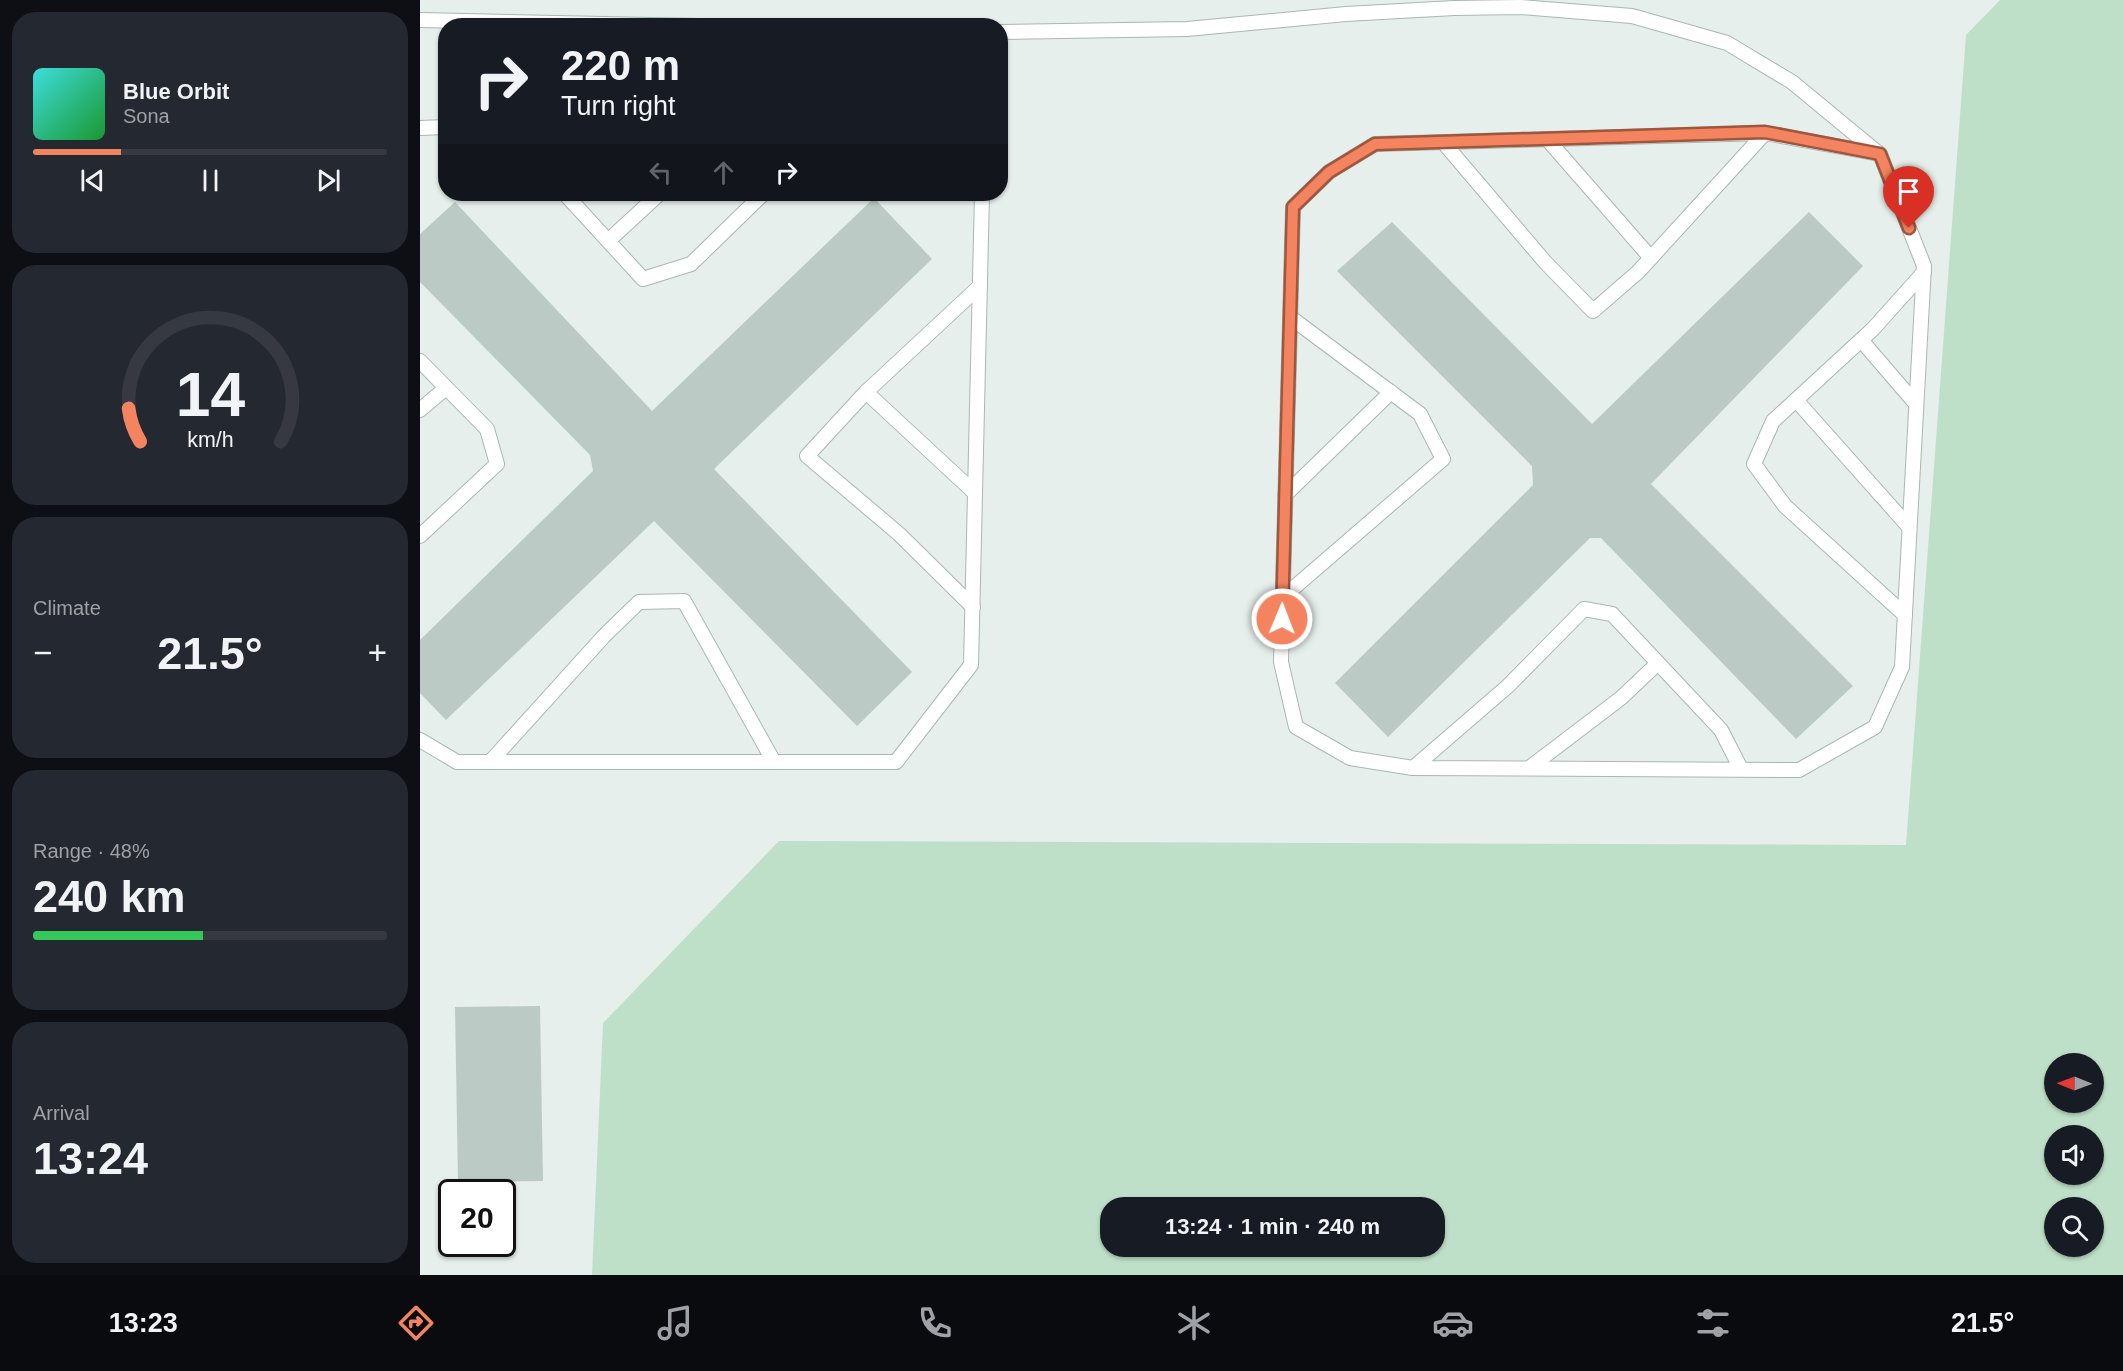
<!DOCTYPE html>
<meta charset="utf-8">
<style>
body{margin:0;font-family:Arial,sans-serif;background:#242831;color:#f1f3f6;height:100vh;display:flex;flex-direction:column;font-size:22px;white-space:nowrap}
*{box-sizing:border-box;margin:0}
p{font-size:20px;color:#9ea1a6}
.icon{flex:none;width:33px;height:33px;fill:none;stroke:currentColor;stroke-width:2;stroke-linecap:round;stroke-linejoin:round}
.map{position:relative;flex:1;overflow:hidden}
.side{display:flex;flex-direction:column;gap:12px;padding:12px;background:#0d0f14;width:420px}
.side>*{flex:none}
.banner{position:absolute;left:18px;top:18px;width:570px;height:183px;border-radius:24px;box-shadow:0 2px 4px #0004;background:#171b24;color:#f1f3f6;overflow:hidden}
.needle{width:39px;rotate:271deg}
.controls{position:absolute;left:1624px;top:1053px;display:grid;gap:12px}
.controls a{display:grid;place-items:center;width:60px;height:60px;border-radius:50%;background:#171b24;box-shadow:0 2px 4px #0004;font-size:30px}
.speed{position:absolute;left:18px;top:1179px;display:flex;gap:12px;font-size:30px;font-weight:700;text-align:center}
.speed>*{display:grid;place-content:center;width:78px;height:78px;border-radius:50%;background:#171b24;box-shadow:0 2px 4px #0004;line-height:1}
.speed .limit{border:3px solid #111;border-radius:9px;background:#fff;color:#111}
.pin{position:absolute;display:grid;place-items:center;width:51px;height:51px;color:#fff;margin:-62px -26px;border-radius:50% 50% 50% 0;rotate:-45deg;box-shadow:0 0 6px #0007}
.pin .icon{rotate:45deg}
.me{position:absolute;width:66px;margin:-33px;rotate:1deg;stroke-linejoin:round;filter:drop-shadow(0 0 4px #0008)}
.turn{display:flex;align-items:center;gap:21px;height:126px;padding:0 24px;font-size:27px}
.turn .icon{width:78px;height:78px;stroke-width:2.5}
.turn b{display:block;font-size:42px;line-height:51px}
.lanes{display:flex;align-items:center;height:57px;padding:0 24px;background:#0003;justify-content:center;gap:30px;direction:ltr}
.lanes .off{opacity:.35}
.big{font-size:45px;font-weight:700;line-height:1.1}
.side .widget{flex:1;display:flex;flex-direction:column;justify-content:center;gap:9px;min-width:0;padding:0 21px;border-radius:24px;background:#242831}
.side .dial{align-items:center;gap:0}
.dial svg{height:156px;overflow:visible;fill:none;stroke:#363941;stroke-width:7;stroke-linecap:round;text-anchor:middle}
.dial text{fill:#f1f3f6;stroke:none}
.song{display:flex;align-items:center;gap:18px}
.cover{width:72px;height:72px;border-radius:9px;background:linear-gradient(135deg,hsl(180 70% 55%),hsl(130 70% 35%))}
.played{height:6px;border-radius:3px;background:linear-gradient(90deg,#f4845f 25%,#363941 25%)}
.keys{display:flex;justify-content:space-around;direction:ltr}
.heat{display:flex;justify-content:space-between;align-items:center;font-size:33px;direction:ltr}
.charge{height:9px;border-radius:4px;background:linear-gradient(90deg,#34c759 48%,#363941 0)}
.trip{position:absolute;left:680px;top:1197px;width:345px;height:60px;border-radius:24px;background:#171b24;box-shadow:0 2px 4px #0004;font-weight:700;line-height:60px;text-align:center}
.tabs{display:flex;height:96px;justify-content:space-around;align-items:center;background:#090b0e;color:#9ea1a6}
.tabs .icon{width:42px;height:42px}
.tabs .active{color:#f4845f}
.tabs b{font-size:27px;color:#f1f3f6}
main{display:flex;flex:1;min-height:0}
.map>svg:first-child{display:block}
</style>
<main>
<section class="side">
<div class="widget">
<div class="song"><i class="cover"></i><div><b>Blue Orbit</b><p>Sona</p></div></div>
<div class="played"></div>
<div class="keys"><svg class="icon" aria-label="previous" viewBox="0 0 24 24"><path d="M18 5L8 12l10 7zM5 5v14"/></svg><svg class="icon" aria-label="pause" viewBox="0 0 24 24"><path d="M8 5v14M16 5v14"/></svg><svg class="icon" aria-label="next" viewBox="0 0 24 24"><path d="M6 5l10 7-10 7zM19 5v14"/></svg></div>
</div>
<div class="widget dial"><svg viewBox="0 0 100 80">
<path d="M14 69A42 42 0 1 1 86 69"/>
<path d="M14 69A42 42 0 0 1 8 52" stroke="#f4845f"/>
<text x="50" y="56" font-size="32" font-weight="700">14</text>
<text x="50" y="72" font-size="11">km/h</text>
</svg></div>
<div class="widget"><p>Climate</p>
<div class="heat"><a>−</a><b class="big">21.5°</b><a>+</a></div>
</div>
<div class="widget"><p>Range · 48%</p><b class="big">240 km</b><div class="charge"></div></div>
<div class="widget"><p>Arrival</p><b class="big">13:24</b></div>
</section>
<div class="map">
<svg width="1703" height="1275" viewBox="0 0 1703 1275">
<rect width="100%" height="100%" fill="#e6efeb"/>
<path fill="#bfe0c8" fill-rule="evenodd" d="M1580,0H1703V1275H172L183,1023L359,841L1486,845L1546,35ZM1635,1064H1674V1102H1635ZM1635,1136H1674V1174H1635ZM690,1208H1014V1246H690ZM1635,1208H1674V1246H1635Z"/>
<g fill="#bbcac4">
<path d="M454,198L512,259L294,469L492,672L437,726L234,521L26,720L0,693V640L173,471L170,455L0,282V234L35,202L232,411Z"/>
<path d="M1389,212L1443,266L1231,484L1433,686L1376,739L1181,538H1170L968,737L915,683L1113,485L1112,466L917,271L972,222L1172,424Z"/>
<path d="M120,1006L123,1181L38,1182L35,1007Z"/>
</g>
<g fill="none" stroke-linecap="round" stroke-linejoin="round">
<defs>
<g id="lane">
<path d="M0,20L279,26"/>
<path d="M580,32L767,29L926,14L1034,8L1101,7L1212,16L1307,43L1372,82L1458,153"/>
<path d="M0,128L26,127"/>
<path d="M1345,133L1460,154L1504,266L1482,667L1455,727L1379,770L993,768L930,758L876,727L861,662L873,207L909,172L955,144Z"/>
<path d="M1127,139L1231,258"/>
<path d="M1023,142L1125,262L1173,311L1218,272L1345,133"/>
<path d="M145,194L223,279L271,264L343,194"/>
<path d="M188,241L239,194"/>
<path d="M1441,340L1496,404"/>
<path d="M0,361L67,429L77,464L0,536"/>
<path d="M446,392L555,493"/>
<path d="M1376,400L1489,527"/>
<path d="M0,410L26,388"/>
<path d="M865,495L971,392"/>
<path d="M862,598L1023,459L1000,414L870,317"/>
<path d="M553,607L479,534L387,456L446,392L560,286"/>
<path d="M1485,615L1365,506L1334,464L1353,421L1453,329L1504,272"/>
<path d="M0,740L37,762H476L551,665L562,194"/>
<path d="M70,762L184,636L219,602L264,601L354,762"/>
<path d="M993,768L1088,686L1164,609L1192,614L1301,730L1321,769"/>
<path d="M1109,768L1201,698L1238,663"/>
</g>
</defs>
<use href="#lane" stroke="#a8b8b2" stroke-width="16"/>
<use href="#lane" stroke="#fff" stroke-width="14"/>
</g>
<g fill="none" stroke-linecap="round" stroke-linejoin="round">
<defs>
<path id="route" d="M862,619L873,207L909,172L955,144L1345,132L1460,154L1489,228"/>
</defs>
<use href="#route" stroke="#9f563e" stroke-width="15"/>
<use href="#route" stroke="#f4845f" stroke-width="10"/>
</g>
</svg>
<div class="controls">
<a><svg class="needle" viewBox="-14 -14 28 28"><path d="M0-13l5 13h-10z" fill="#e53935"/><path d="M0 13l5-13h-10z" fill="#9ea1a6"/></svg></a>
<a><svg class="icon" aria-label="sound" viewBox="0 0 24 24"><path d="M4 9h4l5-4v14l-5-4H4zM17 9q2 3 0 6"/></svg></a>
<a><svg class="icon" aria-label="search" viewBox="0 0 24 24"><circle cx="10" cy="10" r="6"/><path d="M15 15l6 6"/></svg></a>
</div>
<div class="speed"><div class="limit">20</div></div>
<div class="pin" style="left:1489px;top:228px;background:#d93025"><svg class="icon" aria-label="arrive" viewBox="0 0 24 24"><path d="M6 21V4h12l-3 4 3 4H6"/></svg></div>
<svg class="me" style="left:862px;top:619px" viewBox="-20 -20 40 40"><circle r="17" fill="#f4845f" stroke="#fff" stroke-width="3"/><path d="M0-11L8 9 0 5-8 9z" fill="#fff"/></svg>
<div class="trip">13:24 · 1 min · 240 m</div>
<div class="banner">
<div class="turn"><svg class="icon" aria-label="right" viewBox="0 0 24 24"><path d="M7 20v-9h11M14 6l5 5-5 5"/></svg><div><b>220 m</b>Turn right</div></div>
<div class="lanes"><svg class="icon off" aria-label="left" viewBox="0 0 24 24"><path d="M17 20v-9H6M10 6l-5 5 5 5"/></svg><svg class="icon off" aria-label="ahead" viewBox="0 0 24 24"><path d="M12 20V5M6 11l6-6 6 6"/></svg><svg class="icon" aria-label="right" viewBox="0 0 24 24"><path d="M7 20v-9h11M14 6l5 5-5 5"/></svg></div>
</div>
</div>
</main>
<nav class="tabs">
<b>13:23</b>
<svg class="icon active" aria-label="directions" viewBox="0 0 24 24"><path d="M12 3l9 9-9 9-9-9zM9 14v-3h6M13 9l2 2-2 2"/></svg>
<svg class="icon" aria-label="music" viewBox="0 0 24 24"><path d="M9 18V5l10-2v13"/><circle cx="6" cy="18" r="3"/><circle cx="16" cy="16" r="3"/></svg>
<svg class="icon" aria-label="phone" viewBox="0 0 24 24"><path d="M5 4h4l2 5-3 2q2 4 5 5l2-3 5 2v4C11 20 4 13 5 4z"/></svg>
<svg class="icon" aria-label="climate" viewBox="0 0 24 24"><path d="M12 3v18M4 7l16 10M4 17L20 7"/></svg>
<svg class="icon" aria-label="car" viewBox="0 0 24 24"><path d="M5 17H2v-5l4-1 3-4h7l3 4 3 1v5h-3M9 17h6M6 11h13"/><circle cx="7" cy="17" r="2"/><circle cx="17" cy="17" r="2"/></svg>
<svg class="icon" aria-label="filters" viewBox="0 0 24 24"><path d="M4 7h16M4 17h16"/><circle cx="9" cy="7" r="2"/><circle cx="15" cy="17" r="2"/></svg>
<b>21.5°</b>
</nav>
